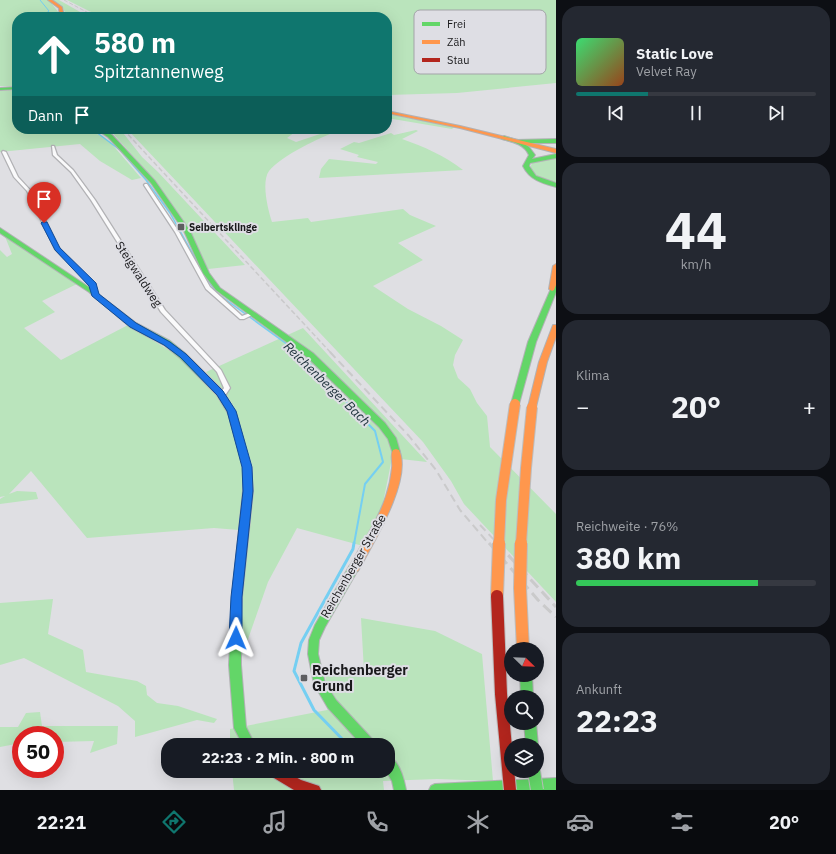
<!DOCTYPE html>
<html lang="de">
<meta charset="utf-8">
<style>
body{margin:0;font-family:"IBM Plex Sans",sans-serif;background:#242831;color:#f1f3f6;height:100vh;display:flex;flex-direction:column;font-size:15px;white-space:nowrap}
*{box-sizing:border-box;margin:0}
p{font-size:13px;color:#9ea1a6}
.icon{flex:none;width:22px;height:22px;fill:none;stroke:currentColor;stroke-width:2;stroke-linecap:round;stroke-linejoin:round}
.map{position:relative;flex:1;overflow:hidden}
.sheet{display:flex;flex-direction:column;gap:6px;padding:6px;background:#0d0f14;width:280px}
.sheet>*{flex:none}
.top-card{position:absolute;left:12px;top:12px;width:380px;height:122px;border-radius:16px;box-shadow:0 4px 16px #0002;background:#0f766e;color:#fff;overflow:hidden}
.needle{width:26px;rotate:113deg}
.controls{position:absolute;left:504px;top:642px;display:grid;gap:8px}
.controls a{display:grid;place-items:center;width:40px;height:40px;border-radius:50%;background:#171b24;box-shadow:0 4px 16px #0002;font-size:20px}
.speed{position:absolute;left:12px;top:726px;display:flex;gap:8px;font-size:20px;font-weight:700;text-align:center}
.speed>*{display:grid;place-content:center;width:52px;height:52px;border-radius:50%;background:#171b24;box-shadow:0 4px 16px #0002;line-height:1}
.speed .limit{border:6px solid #d22;background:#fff;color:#111}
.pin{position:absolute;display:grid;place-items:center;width:34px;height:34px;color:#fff;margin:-41px -17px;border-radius:50% 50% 50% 0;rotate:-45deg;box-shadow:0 0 4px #0007}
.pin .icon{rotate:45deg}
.me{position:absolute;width:44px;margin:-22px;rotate:1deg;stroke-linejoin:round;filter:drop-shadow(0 0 3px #0008)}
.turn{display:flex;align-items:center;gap:14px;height:84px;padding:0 16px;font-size:18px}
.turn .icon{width:52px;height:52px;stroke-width:2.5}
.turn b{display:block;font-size:28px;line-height:34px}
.then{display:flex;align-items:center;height:38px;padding:0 16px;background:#0003;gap:8px;font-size:15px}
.big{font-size:30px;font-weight:700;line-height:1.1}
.sheet .tile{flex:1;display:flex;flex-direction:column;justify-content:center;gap:6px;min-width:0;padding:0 14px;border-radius:16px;background:#242831}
.sheet .dial{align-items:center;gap:0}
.dial b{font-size:52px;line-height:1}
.song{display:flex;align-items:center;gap:12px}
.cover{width:48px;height:48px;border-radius:6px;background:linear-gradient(135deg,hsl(140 70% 55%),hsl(20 70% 35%))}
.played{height:4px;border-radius:2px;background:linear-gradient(90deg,#0f766e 30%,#363941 30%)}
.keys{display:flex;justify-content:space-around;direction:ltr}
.heat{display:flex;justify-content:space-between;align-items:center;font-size:22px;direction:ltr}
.charge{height:6px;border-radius:3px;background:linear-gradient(90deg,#34c759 76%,#363941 0)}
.trip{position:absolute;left:161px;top:738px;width:234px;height:40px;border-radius:16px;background:#171b24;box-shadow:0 4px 16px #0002;font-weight:700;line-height:40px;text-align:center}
.tab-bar{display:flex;height:64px;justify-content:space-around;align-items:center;background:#090b0e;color:#9ea1a6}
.tab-bar .icon{width:28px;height:28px}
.tab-bar .current{color:#0f766e}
.tab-bar b{font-size:18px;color:#f1f3f6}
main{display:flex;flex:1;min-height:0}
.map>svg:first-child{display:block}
</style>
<main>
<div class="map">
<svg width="556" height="790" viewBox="0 0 556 790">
<rect width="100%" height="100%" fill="#dfdfe3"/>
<g fill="#bae4bc">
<path d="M0,0H59L89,17H67L63,8L56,3L52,4L59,13L58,17H17V86H0Z"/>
<path d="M67,0H556V83L457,93L387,95V17H101Z"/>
<path d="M17,90V129H89L110,142L141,178L132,180L100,161L80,144L0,152V91Z"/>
<path d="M387,114L454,127L452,129L387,118Z"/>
<path d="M109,129H120L142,157L158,172L245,265L208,269L150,175Z"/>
<path d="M127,129H307L295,132L287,138L296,142L335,129L339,130C320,138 282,155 269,171C261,182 268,210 272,222L308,218L311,222L403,209L410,215L436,226L398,243L423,260L373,286L408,309L441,326L463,340L455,355L453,365L458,378L470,389L477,403L487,416L490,447L556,514V602L464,504L451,481L423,442Z"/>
<path d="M416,130L418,131L402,139C424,147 444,155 463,170L319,178L321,169L329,159L376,164L378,162L357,157L359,155L340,149L354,142L359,143L391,133L394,135Z"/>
<path d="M556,157V183L535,175L530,168L532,163Z"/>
<path d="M4,234L77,284L42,301L55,312L24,328L61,360L128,325L180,357L223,402L233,427L242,469L243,491L239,530L214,528L87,538L31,471L9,494L17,491L36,492L38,499L0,504V499L5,496L0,497V250L7,257L12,254Z"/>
<path d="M303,328L427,462L392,458L382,508L363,546L297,528L268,582L239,665L241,596L251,519L253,468L234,407L226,394L206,372Z"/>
<path d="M53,599L48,634L83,650L86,672L137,681L146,686L147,695L157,703L178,706L217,719L214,723L197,720L135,737V721L118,706L24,658L0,665V603Z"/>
<path d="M361,618L435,631L482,654L493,781L437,779L383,781L384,790H234L232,771H388V745H230V729L327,710L338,702L326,682L324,667L364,671Z"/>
<path d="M40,712L42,726H118L117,744L90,753L94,741L55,742V735H21V743L0,747V727H18L26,713Z"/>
</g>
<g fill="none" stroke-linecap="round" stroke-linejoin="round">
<path stroke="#75cff2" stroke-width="1" d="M40,0L49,11L45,14L46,17"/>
<path stroke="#75cff2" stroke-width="1.5" d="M92,129L120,150L146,180L170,213L205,276L218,294L299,353"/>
<path stroke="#75cff2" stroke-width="2" d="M298,352L375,431L383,462L365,484L354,544"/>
<path stroke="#75cff2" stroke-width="3" d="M348,745L314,710L294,671L301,643L353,549L354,543"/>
<defs>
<g id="street">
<path d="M52,146H54L57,155L73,170L95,200L165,310L221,370L230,388L226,394H218L217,393L218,392L222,391L224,388L217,372L161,312L91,200L71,172L53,155Z"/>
<path d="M3,151L6,152L18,177L31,191L59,248L95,284L97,295V296H95L93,295L91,285L55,249L27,191L14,177L2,152Z"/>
<path d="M145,184H147L179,232L210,287L242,316L250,313L252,314V315L244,319H240L206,289L175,232L144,185Z"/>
</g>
<g id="fast">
<path d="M17,87V89L0,90V88Z"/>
<path d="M96,129H102L112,135L155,181L190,231L209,273L220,288L313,353L385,423L396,438L400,452L399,454H393L388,439L379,427L307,357L216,290L203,273L184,231L151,183L108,137Z"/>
<path d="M504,136L516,140L556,139V143H523L529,147L535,155L532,159L556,154V158L530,163L529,166L536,176L556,183V187C542,183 530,180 523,166L529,155C524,144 513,142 502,139L501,138Z"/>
<path d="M0,228L93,290L136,323L170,341L186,354L223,391L236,413L235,415H229L217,395L180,358L164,345L130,327L89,292L0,233Z"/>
<path d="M556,282V292L536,342L519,404L518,406H512L511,404L528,342L553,284Z"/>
<path d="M354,564L358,565L359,568L325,627L319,640L318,654L325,683L336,700L374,741L376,745H362L328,708L314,684L308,654L309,640L315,625L350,565Z"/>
<path d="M236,617L240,618L241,621V665L246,727L255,745H243L234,728L229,665L231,621L232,618Z"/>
<path d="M520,675H532L533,697H521Z"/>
<path d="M524,723H536L538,745L537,747V745H526Z"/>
<path d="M388,756C399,760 404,779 406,790H394L392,781L386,771H388Z"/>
<path d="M556,778V790H429L431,786L435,784Z"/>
</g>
<g id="slow">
<path d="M48,0H52L62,7L64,17H60L59,8Z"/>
<path d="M387,111L460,126L556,149V153L460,128L387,113Z"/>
<path d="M556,264V285L554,290L552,291L549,289L553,266Z"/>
<path d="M553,325H556V337L547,362L536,407L535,409H529L528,407L539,362Z"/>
<path d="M232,410L236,413L251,467L253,491L242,597L241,621L240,624L236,625L232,624L231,621L232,597L243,491V467L228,413Z"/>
<path d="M396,449L399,450C413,479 372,545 358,571L354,572L350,571L349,568C361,544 378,522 386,496C389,487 391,478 392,468C393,462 390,455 393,450Z"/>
</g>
<path id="jam" d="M267,771H285L301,780L319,786L321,790H294L269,775Z"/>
</defs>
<use href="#street" stroke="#b2b2b5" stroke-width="2.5"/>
<use href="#fast" stroke="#b2b2b5" stroke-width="2"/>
<use href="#slow" stroke="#b2b2b5" stroke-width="2"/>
<use href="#jam" stroke="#b2b2b5" stroke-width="2"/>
<use href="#street" fill="#fafafb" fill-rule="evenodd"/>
<use href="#fast" fill="#63d668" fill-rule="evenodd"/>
<use href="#slow" fill="#ff974d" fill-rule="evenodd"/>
<use href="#jam" fill="#b3261e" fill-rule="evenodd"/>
<path stroke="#cacacb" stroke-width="1" stroke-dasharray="4 2" stroke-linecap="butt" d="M64,0L96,17"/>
<path stroke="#cacacb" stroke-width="1.5" stroke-dasharray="5 2.5" stroke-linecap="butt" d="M123,129L331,353"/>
<g stroke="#cacacb" stroke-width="2" stroke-dasharray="8 4.5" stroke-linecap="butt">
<path d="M330,352L409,436L436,470L460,510L489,544"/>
<path d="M480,525L498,544"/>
</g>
<g stroke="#cacacb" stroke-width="3" stroke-dasharray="11 5.5" stroke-linecap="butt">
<path d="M489,543L538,600L556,617"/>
<path d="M497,543L556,607"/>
</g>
<defs>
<path id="fast-bridge" d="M534,771L537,790"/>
<g id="slow-bridge-far1">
<path d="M499,544L501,500L515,404"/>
<path d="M521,544L526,468L532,407"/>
</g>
<g id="slow-bridge">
<path d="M521,543L520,588L523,649"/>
<path d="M497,596L499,543"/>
</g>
<path id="jam-bridge" d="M497,596L501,694L510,790"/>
</defs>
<use href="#fast-bridge" stroke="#bdbdbe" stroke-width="14" stroke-linecap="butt"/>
<use href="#slow-bridge-far1" stroke="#bdbdbe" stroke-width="12" stroke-linecap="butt"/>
<use href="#slow-bridge" stroke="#bdbdbe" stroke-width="14" stroke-linecap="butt"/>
<use href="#jam-bridge" stroke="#bdbdbe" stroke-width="14" stroke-linecap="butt"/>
<use href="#fast-bridge" stroke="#63d668" stroke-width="12"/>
<use href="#slow-bridge-far1" stroke="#ff974d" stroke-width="10"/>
<use href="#slow-bridge" stroke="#ff974d" stroke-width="12"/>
<use href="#jam-bridge" stroke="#b3261e" stroke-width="12"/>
</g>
<path fill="#1a73e8" stroke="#114b97" d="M42,222H47L60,248L96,283L99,294L136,323L170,342L186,354L223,391L236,411L252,467L253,491L242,597V638L240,642L236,643L231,642L229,638L231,597L243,491L242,467L227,411L217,395L180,357L164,345L130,327L92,296L89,286L55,250L41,223Z"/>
<g fill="#5e5e61" stroke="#dedee4" stroke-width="1.5">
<rect x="177" y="223" width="8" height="8" rx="2"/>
<rect x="300" y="674" width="8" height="8" rx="2"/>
</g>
<g text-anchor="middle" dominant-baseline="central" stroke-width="4" stroke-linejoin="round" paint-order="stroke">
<g font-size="10" font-weight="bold" fill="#19191b" stroke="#dedee4" text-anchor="start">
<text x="189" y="227">Seibertsklinge</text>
</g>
<g font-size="12" fill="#19191b" stroke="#dedee4">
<text transform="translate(139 274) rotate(57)">Steigwaldweg</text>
<text transform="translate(353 566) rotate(-60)">Reichenberger Straße</text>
</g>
<g font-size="13" font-style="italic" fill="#1a2f38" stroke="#dedee4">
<text transform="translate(327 384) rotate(44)">Reichenberger Bach</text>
</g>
<g font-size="14" font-weight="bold" fill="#19191b" stroke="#dedee4" text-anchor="start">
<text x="312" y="670">Reichenberger<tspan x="312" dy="16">Grund</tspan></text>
</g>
</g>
<rect x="414" y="10" width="132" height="64" rx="6" fill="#dedee4" stroke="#a3a3a8" stroke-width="1"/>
<rect x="422" y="22" width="18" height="4" fill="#63d668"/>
<rect x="422" y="40" width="18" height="4" fill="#ff974d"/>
<rect x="422" y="58" width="18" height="4" fill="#b3261e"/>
<g font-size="11" fill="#19191b">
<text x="447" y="28">Frei</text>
<text x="447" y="46">Zäh</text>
<text x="447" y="64">Stau</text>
</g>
</svg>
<div class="controls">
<a><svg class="needle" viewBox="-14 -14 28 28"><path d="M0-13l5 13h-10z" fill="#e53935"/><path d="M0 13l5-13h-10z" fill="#9ea1a6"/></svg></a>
<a><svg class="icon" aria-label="search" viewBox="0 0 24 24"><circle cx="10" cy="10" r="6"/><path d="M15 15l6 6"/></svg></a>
<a><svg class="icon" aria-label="layers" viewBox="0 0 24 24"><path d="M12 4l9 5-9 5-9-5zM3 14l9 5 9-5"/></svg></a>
</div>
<div class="speed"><div class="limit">50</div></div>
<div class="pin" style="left:44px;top:223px;background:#d93025"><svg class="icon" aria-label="arrive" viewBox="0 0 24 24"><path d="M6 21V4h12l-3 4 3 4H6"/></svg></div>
<svg class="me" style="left:236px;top:638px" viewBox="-20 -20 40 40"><path d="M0-17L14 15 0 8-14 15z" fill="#1a73e8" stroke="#fff" stroke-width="4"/></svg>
<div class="trip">22:23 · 2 Min. · 800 m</div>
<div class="top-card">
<div class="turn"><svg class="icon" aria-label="ahead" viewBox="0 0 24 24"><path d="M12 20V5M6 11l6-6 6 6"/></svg><div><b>580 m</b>Spitztannenweg</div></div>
<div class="then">Dann<svg class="icon" aria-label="arrive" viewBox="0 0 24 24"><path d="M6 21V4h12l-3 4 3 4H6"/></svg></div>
</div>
</div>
<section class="sheet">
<div class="tile">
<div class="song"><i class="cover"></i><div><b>Static Love</b><p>Velvet Ray</p></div></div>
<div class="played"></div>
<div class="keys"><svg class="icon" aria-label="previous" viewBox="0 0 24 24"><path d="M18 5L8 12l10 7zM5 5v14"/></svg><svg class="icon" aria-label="pause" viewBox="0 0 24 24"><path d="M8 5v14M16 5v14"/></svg><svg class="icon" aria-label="next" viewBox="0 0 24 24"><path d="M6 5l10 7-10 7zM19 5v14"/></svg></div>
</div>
<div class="tile dial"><b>44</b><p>km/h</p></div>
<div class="tile"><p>Klima</p>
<div class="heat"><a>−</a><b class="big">20°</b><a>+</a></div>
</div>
<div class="tile"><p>Reichweite · 76%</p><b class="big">380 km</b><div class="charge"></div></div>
<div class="tile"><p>Ankunft</p><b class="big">22:23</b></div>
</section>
</main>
<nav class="tab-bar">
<b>22:21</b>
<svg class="icon current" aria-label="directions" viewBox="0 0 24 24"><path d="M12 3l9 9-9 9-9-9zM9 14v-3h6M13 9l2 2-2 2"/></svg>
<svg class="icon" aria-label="music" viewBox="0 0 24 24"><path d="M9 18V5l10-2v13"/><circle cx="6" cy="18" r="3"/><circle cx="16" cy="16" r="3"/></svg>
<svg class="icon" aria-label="phone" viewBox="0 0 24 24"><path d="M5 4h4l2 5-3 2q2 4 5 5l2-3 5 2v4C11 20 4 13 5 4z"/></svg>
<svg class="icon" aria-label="climate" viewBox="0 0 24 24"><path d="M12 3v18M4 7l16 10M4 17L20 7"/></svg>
<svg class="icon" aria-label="car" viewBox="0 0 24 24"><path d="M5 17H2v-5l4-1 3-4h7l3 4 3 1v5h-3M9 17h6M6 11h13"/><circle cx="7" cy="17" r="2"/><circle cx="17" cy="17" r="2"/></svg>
<svg class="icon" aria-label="filters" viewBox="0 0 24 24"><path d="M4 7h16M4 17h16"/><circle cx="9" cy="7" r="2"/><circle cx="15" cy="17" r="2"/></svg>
<b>20°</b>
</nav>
